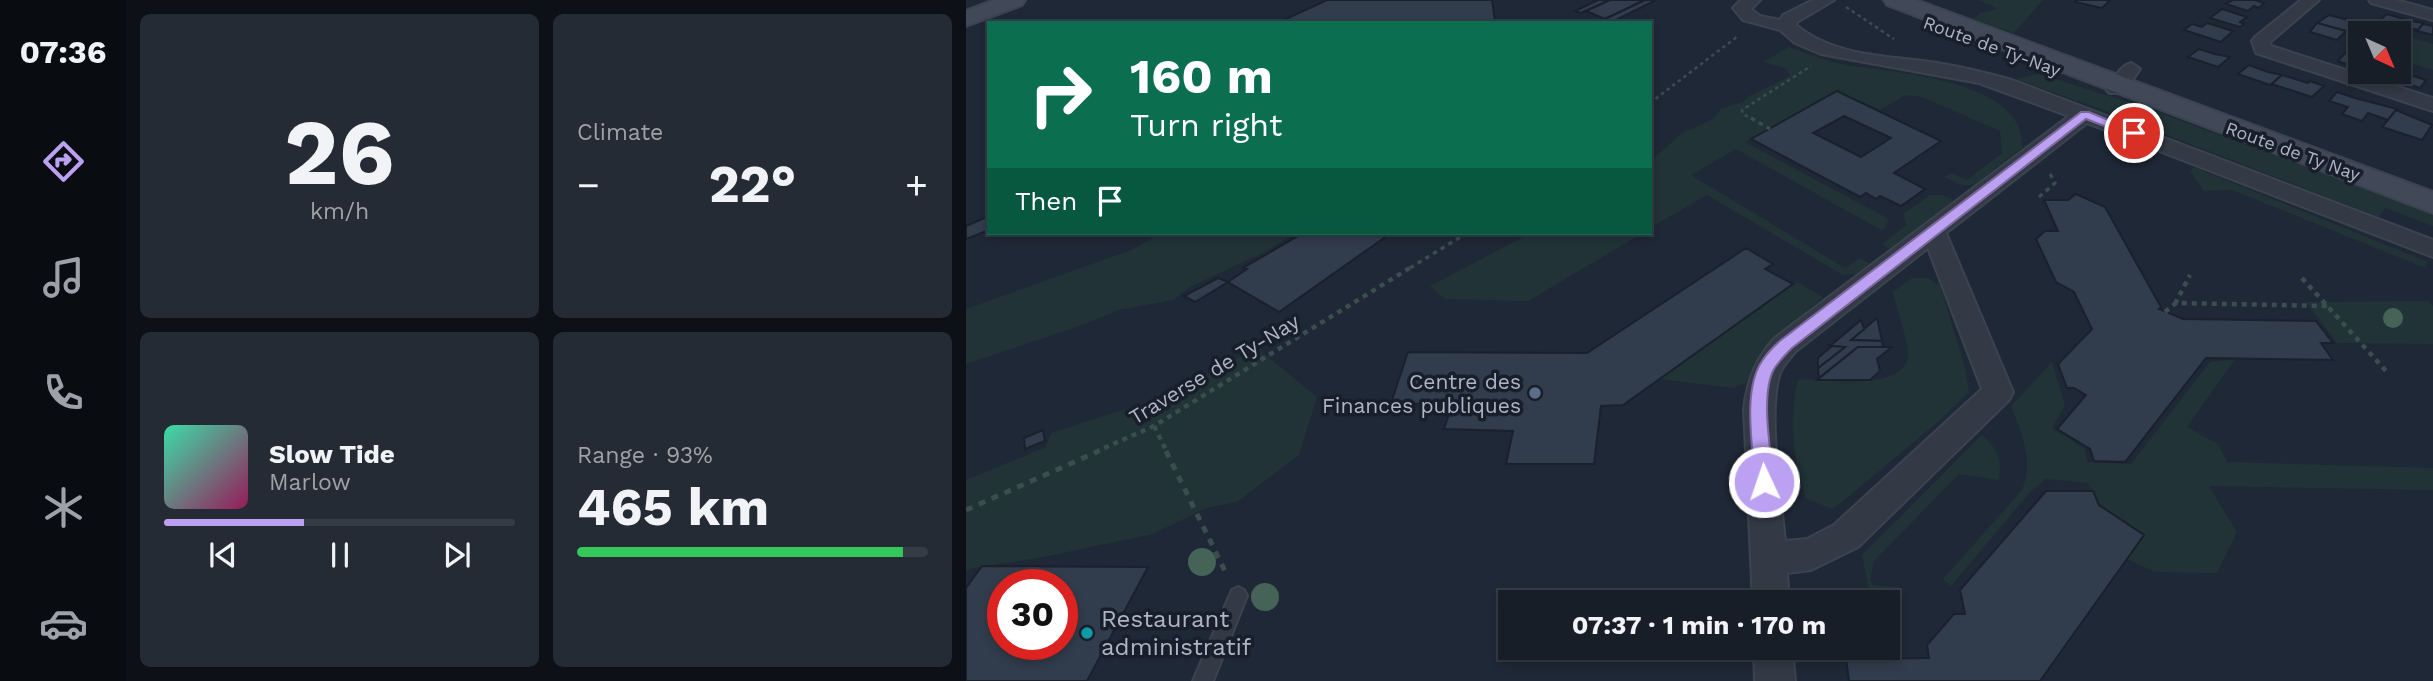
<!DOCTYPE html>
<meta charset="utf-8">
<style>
body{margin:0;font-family:"Work Sans",sans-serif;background:#242b34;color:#f1f3f6;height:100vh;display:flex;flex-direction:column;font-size:26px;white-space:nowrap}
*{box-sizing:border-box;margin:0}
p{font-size:23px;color:#9ea2a8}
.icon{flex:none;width:38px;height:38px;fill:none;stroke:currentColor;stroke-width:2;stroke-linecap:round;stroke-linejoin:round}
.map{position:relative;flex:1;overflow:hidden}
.sheet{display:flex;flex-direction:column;gap:14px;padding:14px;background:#0d1016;width:840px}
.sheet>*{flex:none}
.hud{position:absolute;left:21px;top:21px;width:665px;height:214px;border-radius:0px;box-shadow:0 4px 10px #0003,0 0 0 2px #363c45;background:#0b6e4f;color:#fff;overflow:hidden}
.needle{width:46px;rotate:136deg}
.controls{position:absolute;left:1382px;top:21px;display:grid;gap:14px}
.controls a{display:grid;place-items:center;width:63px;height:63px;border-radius:0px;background:#171e28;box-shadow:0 4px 10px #0003,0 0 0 2px #363c45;font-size:35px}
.speed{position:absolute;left:21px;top:569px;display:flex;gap:14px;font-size:35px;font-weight:700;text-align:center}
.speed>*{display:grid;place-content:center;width:91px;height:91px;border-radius:50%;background:#171e28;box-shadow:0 4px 10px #0003,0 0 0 2px #363c45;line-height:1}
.speed .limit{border:10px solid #d22;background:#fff;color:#111}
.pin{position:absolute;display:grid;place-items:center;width:60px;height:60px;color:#fff;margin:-30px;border:4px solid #fff;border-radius:50%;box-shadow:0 2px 7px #0007}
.me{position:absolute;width:77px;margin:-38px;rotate:357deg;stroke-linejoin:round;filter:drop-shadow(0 0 5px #0008)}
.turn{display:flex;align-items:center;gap:24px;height:147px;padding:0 28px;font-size:32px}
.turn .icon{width:91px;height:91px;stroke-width:2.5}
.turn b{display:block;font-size:49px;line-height:60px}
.then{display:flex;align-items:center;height:66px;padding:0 28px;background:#0003;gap:14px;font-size:26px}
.big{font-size:52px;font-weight:700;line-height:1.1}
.sheet .card{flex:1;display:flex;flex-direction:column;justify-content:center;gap:10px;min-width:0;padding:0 24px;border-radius:10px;background:#242b34}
.sheet .dial{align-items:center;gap:0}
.dial b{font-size:91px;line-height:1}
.song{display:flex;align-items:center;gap:21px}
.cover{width:84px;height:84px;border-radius:10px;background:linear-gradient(135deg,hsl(160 70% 55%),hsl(330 70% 35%))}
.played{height:7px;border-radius:4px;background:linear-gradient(90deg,#bca0f2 40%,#363c45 40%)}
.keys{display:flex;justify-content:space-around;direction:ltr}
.heat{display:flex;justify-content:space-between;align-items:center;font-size:38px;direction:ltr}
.charge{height:10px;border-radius:5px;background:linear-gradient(90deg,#34c759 93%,#363c45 0)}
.sheet .tiles{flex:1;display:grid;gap:14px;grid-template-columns:repeat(2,1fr)}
.trip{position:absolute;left:532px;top:590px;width:402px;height:70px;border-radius:0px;background:#171e28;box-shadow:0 4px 10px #0003,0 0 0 2px #363c45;font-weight:700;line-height:70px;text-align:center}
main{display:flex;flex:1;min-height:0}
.tab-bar{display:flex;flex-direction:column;width:126px;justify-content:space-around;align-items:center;background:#090c10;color:#9ea2a8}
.tab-bar .icon{width:49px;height:49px}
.tab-bar .current{color:#bca0f2}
.tab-bar b{font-size:32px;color:#f1f3f6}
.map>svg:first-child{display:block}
</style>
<main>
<nav class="tab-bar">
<b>07:36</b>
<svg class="icon current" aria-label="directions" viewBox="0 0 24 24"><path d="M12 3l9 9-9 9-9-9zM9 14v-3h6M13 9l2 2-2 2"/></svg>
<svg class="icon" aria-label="music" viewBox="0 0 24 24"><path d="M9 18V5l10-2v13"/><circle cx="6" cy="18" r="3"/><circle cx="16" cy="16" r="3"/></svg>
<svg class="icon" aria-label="phone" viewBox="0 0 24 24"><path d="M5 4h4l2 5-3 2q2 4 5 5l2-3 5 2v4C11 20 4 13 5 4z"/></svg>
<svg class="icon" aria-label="climate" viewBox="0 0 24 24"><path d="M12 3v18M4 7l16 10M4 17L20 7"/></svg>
<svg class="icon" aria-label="car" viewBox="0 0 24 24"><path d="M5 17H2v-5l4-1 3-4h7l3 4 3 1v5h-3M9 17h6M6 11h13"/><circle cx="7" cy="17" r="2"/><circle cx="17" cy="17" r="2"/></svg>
</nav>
<section class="sheet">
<div class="tiles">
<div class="card dial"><b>26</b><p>km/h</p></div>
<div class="card"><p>Climate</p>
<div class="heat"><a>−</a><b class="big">22°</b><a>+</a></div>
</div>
<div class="card">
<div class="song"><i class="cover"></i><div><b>Slow Tide</b><p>Marlow</p></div></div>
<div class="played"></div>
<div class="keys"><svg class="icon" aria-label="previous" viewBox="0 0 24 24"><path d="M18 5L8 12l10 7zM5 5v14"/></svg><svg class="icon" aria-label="pause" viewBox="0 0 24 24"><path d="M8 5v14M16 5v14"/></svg><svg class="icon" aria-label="next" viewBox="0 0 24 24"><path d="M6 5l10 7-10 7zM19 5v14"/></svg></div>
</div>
<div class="card"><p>Range · 93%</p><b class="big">465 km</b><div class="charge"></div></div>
</div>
</section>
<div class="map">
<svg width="1467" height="681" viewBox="0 0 1467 681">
<rect width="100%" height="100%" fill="#1f2836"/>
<g fill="#213337">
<path d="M1013,0H1077L1048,33L1008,19L1014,13L1032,9Z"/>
<path d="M1433,34L1467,44V70L1433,60Z"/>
<path d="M823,47C842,54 860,61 880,65C926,72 1062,80 1056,148L1008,185H995L978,177L986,173L1001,180L1036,153L1034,131L956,97L940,95L914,110L871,91L779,142L923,219L917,231L770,149L725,175L879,268L894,258L905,264L890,274L877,275L741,195L684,228V162L716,133L747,119L756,108L777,102L783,96L824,76L820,68L797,62Z"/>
<path d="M1073,74L1175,106L1467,214V226L1419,208L1413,217L1126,106L1049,79Z"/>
<path d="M1228,167L1462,262L1459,268L1266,190L1238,191L1224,171Z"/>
<path d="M964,195H976L988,200L924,249L916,244L941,225L937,214Z"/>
<path d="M196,233H329L299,252L224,287L207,300L153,310L114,326L0,364V309L165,250Z"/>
<path d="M565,233H677L562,301L479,299L464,286Z"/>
<path d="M946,278H962L974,286L998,364L1003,392L973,421L877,501L865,509L840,498C827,461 823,416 832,379C857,380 938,392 942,356C943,344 930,306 927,292Z"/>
<path d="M831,282L857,297L796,350L780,383L766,388L694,379Z"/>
<path d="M1462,301L1467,306V344L1371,343L1340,302Z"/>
<path d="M291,348L351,397L333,455L271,502L240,508L187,534L78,557L7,568L0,571V480L80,447L85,433L190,399Z"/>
<path d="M1269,359L1221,427L1252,444L1261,462L1467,468V490L1243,486L1271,532L1251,573L1189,572L1161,559L1178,534L1133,505L1122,483L1080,479L1065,491L985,586L977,579L1056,490C1068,461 1056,434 1045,406L1086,362L1099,405L1086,428L1119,449L1121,462L1165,464L1244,362Z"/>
<path d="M1016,435C1032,450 1036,457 1033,480L993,474L908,561L904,581L907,585L934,587L926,596L912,601L904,594L896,555Z"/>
</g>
<g fill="#313c4d" stroke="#1a212d" stroke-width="2" fill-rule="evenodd">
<path d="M361,0H526L529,21L311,23Z"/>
<path d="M632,0H644L615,13L609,11Z"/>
<path d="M644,0H679L639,19L620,11Z"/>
<path d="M679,0H690L644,23L635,21Z"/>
<path d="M1111,0H1144L1136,8L1109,2Z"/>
<path d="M1267,0H1289L1298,3L1293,8L1288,6L1282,11L1260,4Z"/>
<path d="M1256,9L1281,17L1274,22L1278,24L1274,27L1244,18Z"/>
<path d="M1421,14L1444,21L1458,23L1452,30L1413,21Z"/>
<path d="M1363,15L1390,22L1380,31L1351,23Z"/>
<path d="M1241,23L1267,31L1255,42L1218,30L1226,24L1236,27Z"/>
<path d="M1351,23L1380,31L1371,40L1344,32Z"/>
<path d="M1457,24L1467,26V35L1451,31Z"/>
<path d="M1233,49L1249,54L1264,57L1252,67L1222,57Z"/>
<path d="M1379,53L1395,58V69L1372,61Z"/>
<path d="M1283,65L1302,72L1316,75L1304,85L1272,74Z"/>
<path d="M1433,68L1447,72L1444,75L1460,80L1454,88L1412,74L1433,72Z"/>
<path d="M1316,75L1342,83L1344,81L1358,86L1346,97L1306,84Z"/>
<path d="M871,91L975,141L928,173L959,189L935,206L914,196L910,199L900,193L894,197L785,139ZM878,116L925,138L895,157L847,133Z"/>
<path d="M1371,92L1389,98L1431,109L1422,120L1402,113L1396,121L1376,114L1382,107L1363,101Z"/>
<path d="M1430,110L1466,125L1456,140L1416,127Z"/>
<path d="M1110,194L1139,207L1195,307L1193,309L1217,319L1350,321L1367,343H1355L1367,360L1240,358L1159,462L1128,461L1124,449L1091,429L1120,395L1108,388H1101L1092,364L1126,329L1108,292L1090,282L1070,239L1079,231H1092L1078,200H1102Z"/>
<path d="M23,216V230L0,239V226Z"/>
<path d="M337,233H425L313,312L262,282L281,269L277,268Z"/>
<path d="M780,248L807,264L799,269L827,284L657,405L635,406L628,464H540L547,431L478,429L486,405L425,403L442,352L621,353Z"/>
<path d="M252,278L262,282L229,302L218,296Z"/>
<path d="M911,318L916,341L885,340Z"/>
<path d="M895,320L898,329L885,340L916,341L917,347H892L853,378L852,368L879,347L864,346Z"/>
<path d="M866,346L879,347L852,368V358Z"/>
<path d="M892,347H926L911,359L914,371L904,380H851Z"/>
<path d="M77,430L79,441L59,449L58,438Z"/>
<path d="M1080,491H1127L1133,505L1178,535L1074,681H883L880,659L963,658L961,645L988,614H999L994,590Z"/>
<path d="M16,566L182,567L121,681H0V588ZM37,584H96V644H37Z"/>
</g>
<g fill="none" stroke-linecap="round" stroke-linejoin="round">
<defs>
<path id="service" d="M272,587L278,590L281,596L247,681H227L266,590Z"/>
<g id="minor">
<path d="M775,0H794L785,9L794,16L814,20L817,15L847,0H868L831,22L830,25C868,57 924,56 971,63C996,67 1021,73 1046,80L1467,240V257L1121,123L980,233L1047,392L1043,400L892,547L845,570L821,573L823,602H787L778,409C781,381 790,357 810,337L1103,116L1013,83L855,54L829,43L814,30L777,20L767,8ZM962,248L1016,389L868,525L841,539L819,541C815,498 801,411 814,373C818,364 824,358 830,351Z"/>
<path d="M1335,0H1353L1304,42L1305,46L1467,98V111L1290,53L1286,41L1289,37Z"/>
<path d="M1403,0H1430L1467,10V20L1405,3Z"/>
<path d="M1165,63L1174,69L1157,93H1143L1140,89C1147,80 1154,66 1165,63Z"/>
<path d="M788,648H826L829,681H789Z"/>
</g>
<g id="secondary">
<path d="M28,0H59L56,5L0,26V11Z"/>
<path d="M918,0H950L1467,192V213L921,5Z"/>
</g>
</defs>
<use href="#service" stroke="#3c4350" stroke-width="4"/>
<use href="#minor" stroke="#3c4350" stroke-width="4"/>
<use href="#secondary" stroke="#3c4350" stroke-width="4"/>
<g stroke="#3a4d4f" stroke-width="2.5" stroke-dasharray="3.5 3.5" stroke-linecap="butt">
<path d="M880,7L928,39"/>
<path d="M684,103L772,36"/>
<path d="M788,120L777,114L776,110L845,66"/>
</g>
<g stroke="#3a4d4f" stroke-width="3.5" stroke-dasharray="4.5 4.5" stroke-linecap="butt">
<path d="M785,118L804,129"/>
<path d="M1073,197L1089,183L1083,172"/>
<path d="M444,268L501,233"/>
</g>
<g stroke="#3a4d4f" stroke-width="4.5" stroke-dasharray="5 5" stroke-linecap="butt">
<path d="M1336,278L1420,371"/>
<path d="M1209,304L1224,275"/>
<path d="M1199,312L1210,303L1361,306"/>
<path d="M188,426L201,452"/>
<path d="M129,452L188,426L447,266"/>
</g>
<g stroke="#3a4d4f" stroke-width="5" stroke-dasharray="7 7" stroke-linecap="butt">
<path d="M200,451L260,573"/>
<path d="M0,510L133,451"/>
</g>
<use href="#service" fill="#333a46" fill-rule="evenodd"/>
<use href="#minor" fill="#333a46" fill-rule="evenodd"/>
<use href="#secondary" fill="#414959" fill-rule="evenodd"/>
</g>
<g fill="#466357">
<circle cx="1427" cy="318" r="10"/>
<circle cx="236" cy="562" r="14"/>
<circle cx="299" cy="597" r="14"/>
</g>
<path fill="#bca0f2" stroke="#7a689d" stroke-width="2" d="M1115,112H1123L1174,133L1164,136L1120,119L826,348C820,354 813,361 808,369C794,394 805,453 808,482L805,488L798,490L792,488L789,482C787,448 776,390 796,361C801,353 808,346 815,340Z"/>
<circle fill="#5c6f8a" stroke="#181f2b" stroke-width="2.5" cx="569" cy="393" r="7"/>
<circle fill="#0f9aa8" stroke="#181f2b" stroke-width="2.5" cx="121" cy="633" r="7"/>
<g text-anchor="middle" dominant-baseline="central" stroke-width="7" stroke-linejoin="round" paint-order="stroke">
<g font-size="18" fill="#adb4c3" stroke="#181f2b">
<text transform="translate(1026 46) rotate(20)">Route de Ty-Nay</text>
<text transform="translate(1327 151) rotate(20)">Route de Ty Nay</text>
</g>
<g font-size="21" fill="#adb4c3" stroke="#181f2b">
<text transform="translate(248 369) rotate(-31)">Traverse de Ty-Nay</text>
</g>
<g font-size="21" fill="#adb4c3" stroke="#181f2b" text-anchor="end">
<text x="555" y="381">Centre des<tspan x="555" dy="24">Finances publiques</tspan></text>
</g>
<g font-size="24" fill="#adb4c3" stroke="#181f2b" text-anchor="start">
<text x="135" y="619">Restaurant<tspan x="135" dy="28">administratif</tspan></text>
</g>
</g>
</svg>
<div class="controls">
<a><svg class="needle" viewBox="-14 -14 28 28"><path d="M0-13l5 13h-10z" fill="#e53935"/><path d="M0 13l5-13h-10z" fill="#9ea2a8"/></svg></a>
</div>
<div class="speed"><div class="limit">30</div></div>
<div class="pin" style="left:1168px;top:133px;background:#d93025"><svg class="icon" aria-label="arrive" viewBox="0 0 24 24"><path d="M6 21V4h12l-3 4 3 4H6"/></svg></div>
<svg class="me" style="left:798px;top:482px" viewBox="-20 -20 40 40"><circle r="17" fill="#bca0f2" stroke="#fff" stroke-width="3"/><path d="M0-11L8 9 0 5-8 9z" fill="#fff"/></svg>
<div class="trip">07:37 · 1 min · 170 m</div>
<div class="hud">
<div class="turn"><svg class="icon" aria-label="right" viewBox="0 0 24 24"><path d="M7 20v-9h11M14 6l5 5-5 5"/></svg><div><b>160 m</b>Turn right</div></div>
<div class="then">Then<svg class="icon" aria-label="arrive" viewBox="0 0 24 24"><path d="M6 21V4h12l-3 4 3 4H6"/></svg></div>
</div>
</div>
</main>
